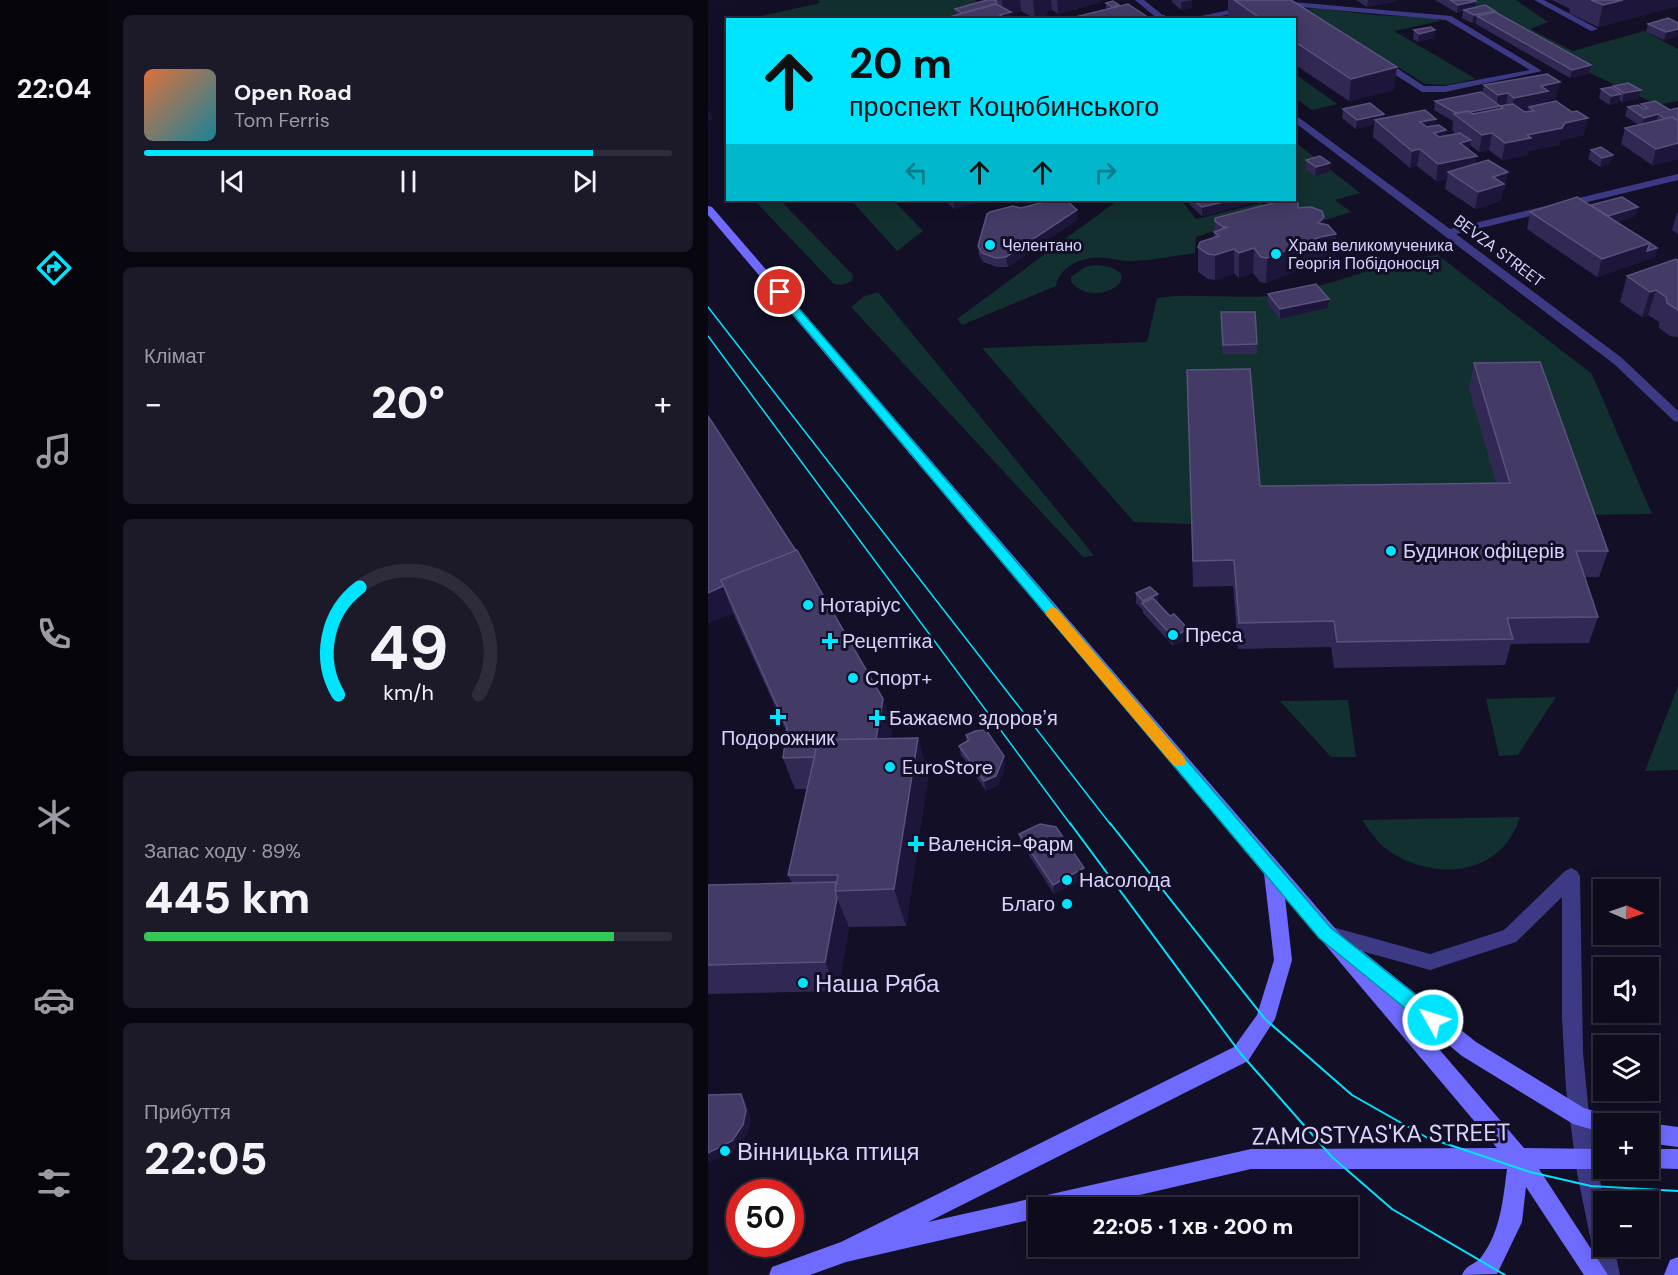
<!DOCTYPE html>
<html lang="uk">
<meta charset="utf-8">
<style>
body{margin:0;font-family:"DM Sans",sans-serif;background:#1c1929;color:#f1f3f6;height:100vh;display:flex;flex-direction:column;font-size:22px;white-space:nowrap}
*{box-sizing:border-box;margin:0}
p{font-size:20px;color:#9b9ba3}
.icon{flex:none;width:33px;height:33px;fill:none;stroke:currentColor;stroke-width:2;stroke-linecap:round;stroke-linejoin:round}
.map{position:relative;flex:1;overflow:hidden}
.side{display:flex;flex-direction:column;gap:15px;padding:15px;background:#08060f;width:600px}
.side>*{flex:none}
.top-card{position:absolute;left:18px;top:18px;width:570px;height:183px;border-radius:0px;box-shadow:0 3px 15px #0003,0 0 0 2px #2e2b3b;background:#00e5ff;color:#111;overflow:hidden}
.needle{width:39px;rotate:92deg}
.controls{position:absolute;left:885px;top:879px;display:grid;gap:12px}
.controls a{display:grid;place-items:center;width:66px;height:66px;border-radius:0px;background:#0e0b1c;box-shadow:0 3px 15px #0003,0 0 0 2px #2e2b3b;font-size:30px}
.speed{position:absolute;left:18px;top:1179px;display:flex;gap:12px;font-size:30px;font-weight:700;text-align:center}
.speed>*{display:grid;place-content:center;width:78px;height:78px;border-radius:50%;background:#0e0b1c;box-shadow:0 3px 15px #0003,0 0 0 2px #2e2b3b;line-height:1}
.speed .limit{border:9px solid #d22;background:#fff;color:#111}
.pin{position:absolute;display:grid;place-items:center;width:51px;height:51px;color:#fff;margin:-26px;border:3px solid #fff;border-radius:50%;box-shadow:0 2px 6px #0007}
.me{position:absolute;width:66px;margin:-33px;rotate:309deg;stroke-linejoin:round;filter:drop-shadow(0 0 4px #0008)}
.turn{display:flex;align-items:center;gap:21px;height:126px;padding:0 24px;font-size:27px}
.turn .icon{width:78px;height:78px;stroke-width:2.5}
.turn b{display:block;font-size:42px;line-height:51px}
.lanes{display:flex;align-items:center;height:57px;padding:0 24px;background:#0003;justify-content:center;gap:30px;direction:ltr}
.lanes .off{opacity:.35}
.big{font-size:45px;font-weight:800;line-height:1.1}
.side .tile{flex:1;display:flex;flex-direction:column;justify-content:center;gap:9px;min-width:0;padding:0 21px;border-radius:9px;background:#1c1929}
.side .dial{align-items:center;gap:0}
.dial svg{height:156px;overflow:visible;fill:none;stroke:#2e2b3b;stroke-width:7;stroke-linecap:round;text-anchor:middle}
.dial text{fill:#f1f3f6;stroke:none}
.song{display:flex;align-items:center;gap:18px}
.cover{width:72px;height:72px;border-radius:9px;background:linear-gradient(135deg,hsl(20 70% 55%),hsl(190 70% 35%))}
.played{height:6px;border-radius:3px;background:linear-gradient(90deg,#00e5ff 85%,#2e2b3b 85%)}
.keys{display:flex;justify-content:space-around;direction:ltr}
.heat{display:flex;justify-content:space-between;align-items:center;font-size:33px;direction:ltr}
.charge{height:9px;border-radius:4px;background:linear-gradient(90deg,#34c759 89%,#2e2b3b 0)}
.trip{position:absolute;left:320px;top:1197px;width:330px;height:60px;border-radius:0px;background:#0e0b1c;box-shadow:0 3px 15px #0003,0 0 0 2px #2e2b3b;font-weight:800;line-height:60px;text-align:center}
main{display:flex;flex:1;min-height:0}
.dock{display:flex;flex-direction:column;width:108px;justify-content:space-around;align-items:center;background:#06040b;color:#9b9ba3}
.dock .icon{width:42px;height:42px}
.dock .current{color:#00e5ff}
.dock b{font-size:27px;color:#f1f3f6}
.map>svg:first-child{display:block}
</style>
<main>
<nav class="dock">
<b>22:04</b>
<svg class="icon current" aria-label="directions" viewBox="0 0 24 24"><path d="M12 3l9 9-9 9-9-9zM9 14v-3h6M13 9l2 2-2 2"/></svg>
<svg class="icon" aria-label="music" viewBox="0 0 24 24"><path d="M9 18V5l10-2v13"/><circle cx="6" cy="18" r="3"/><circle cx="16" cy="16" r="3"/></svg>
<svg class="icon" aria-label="phone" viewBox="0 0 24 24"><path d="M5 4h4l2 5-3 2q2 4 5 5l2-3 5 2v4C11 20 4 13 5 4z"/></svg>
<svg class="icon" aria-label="climate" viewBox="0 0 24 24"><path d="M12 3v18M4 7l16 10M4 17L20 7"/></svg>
<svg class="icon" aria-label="car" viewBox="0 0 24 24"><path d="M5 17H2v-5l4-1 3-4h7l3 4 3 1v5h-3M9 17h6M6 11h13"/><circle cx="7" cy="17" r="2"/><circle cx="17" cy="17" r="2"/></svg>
<svg class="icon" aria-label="filters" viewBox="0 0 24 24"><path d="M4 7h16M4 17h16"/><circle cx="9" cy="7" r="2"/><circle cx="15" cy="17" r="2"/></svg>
</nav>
<section class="side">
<div class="tile">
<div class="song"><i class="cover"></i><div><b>Open Road</b><p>Tom Ferris</p></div></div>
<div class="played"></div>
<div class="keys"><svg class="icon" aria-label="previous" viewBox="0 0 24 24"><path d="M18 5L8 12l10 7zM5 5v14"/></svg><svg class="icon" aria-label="pause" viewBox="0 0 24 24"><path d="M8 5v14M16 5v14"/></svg><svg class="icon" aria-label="next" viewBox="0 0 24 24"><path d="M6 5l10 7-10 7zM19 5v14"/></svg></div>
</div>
<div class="tile"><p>Клімат</p>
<div class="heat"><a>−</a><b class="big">20°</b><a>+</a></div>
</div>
<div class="tile dial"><svg viewBox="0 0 100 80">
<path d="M14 69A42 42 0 1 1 86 69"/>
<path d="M14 69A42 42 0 0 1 25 14" stroke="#00e5ff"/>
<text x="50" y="56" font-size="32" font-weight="700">49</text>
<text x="50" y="72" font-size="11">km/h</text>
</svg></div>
<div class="tile"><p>Запас ходу · 89%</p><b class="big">445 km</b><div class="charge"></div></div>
<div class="tile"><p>Прибуття</p><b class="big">22:05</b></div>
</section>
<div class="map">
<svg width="970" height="1275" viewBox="0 0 970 1275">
<rect width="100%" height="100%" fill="#130f26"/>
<g fill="#12302f">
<path d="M109,0H267L276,7L229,19L34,20L112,3Z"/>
<path d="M753,0H808L840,22L822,29L865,51L936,31L970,49V101L950,105L882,73Z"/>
<path d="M606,8L667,15L726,18L732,21L686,31L768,79L738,85L717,84L599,9Z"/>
<path d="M587,74L629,104L604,110L587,98Z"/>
<path d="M591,145L652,193L627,200L643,212L611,222L579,200H586L587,146Z"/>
<path d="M46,200H72L145,275L144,281L134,285L126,284Z"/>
<path d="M143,200H185L215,231L189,251Z"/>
<path d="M410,200H485L475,202L488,219L553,203L564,211L488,237L487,253C466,256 443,261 422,261C415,261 407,259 399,258C378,255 352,264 348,286L254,325L249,319Z"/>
<path d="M730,255L884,374L944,514L870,515L762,389L796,509L483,524L426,522L274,348L439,342L449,298C490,292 532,301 574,294C627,286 677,260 730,255Z"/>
<path d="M388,265C447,270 389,313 363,282V277L377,267Z"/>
<path d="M170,292L376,543L386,556L375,557L143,307L155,297Z"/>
<path d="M970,686V770L937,771Z"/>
<path d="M848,697L810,755L791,756L778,699Z"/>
<path d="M640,700L648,757H623L572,701Z"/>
<path d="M812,817C794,876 727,882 681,851C670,844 662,831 654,820Z"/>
</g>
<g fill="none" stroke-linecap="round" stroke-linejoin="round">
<g fill="#3d3a85" fill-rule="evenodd">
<path d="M826,0H836L890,29L883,31Z"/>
<path d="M585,2L743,16L834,71L737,92H714L669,63V59H675L716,86H737L822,70L738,20L582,6V2Z"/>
<path d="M540,6H543V10L493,20H474Z"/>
<path d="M454,15H457V19L438,20Z"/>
</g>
<g fill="#3d3a85" fill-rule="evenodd">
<path d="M427,0H436L461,20H451Z"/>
<path d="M586,114L742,229L970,174V180L748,234L914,358L970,411V422L966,421L906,364L586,122Z"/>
<path d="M863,868L869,871L872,876L875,1053L882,1124L896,1202V1246H906L912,1275H890L869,1173L858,1089L854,1018V897L808,942L722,970L617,941L611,939L608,933L611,927L617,925L722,954L796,930L857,871Z"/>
</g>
<g fill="#6f6bff" fill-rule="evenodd">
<path d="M0,206L4,207L644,948L653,950L768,1042L876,1108L906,1117L909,1124H896V1133L865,1124L754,1056L694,1006L816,1148L896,1149V1168H898L896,1169H831L900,1275H876L818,1187L814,1222L789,1274L754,1275C758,1264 768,1265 774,1256C793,1230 795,1199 799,1169H543L376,1208H330V1218L138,1262L102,1275H61L64,1267L133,1242L526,1047L549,1015L566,960L556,873L0,215ZM577,897L789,1148L543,1149L220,1222L540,1061L567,1019L584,960Z"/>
<path d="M940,1123L970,1127V1147L940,1143V1124H938Z"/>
<path d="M940,1149H970V1169L938,1168H940Z"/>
<path d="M970,1257V1275H956L962,1260Z"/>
</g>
<g stroke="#00e5ff" stroke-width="1.5">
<path d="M0,307L403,825"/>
<path d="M0,336L363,825"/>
</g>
<g stroke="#00e5ff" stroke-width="2">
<path d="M362,823L533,1054L624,1157L684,1209L797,1275"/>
<path d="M402,823L557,1019L644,1095L718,1137L822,1172L883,1186L970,1191"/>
</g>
</g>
<g fill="#312854">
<path d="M279,0H393V2L350,14L344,10L338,12L339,16L327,19L313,11L303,14L304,20H230L248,15L247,9Z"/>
<path d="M464,0H484V8L473,10L464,2Z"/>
<path d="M520,0H583L686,90L641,101L586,64V20H523L520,17Z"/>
<path d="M648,0H689V1L659,7Z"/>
<path d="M727,0H767V7L787,11V12L883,65L881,73L862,78L768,24V23H764L754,18L755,11L749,13Z"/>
<path d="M844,0H970V6L890,27L861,13L862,9Z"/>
<path d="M398,3L411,6L438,16V20H355L398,9Z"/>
<path d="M970,23V36L956,40L938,32L940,24Z"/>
<path d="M706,30L726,38L710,42L705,39Z"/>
<path d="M776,85L848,99L838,101L837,103L876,135L854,140L850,145L820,151V155L794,160L781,150L771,152L762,145L761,150L767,164L797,189L795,190L793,201L767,209L737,189L739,179L728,181L709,166L702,168L665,137L666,124L648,129L634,118L635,109L676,114V118L728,119L727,125L738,130L737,136L748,134L744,130L745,121L726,110L727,101L774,93Z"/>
<path d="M905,86L931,98L914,102L911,100V102L901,105L891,98L893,89L904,88Z"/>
<path d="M933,104L962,110L970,108V159L944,165L913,144L917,128L931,125L917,116L920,107H933Z"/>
<path d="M893,147L902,164L892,167L880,159L883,150Z"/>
<path d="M598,160L621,172L607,176L598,169Z"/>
<path d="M237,200H279L246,209Z"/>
<path d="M481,200H549L548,202L494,216L481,204Z"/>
<path d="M883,205L930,207L927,216L909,222L949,248L947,257L889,277L819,229L822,212Z"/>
<path d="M590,208L616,217V224L628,234L626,259L610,262L558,283L552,282L545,273L531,278L526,273L507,280L500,279L490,272V247L506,237L507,221Z"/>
<path d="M969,213H970V234L964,230Z"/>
<path d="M370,219L300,267H289L275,262L271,255L270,246Z"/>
<path d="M970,261V337L962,336L951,328V322L940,315L934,317L912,302L919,276Z"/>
<path d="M560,294L621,299L620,308L572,319L560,304Z"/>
<path d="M513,312L549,344V354H514Z"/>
<path d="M766,363L900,551L891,577H877L890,617L881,643L803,644L797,665L626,668L623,647L530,649L525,586L485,587L479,370L552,486L788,483L761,389Z"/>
<path d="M0,416L175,699L184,731L183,738H210L220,776L198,926L141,927L130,991L0,994V885L84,883L80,875L100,789H87L75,758L78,731L25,613L0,623Z"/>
<path d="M428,593L450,603L462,616L480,629V639L465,646L435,613V610L428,603Z"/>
<path d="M258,735L298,765L290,785L278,791L253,755L251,746L259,742Z"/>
<path d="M311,834L376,868L378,877L346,894L313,843Z"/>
</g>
<g fill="#1d163a">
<path d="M294,0H312L313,11L303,14L304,20H292V15L295,14Z"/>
<path d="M325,0H343L344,10L338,12L339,16L327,19Z"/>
<path d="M349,0H393V2L350,14Z"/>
<path d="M484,0V8L473,10V2Z"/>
<path d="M660,0H689V1L659,7Z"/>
<path d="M915,0H970V6L890,27L895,5Z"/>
<path d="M768,1L767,9L756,10L755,11L749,13L750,5Z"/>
<path d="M787,11L786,19L769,16L768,23H764L766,15Z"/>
<path d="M438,16V20H425Z"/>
<path d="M970,29V36L956,40L958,32Z"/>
<path d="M727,30L726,38L710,42L711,34Z"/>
<path d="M883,65L881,73L862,78L864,70Z"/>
<path d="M689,67L686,90L641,101L643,79Z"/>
<path d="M852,82L848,99L838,101L836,107H821L820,111L803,114L806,98L833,86Z"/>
<path d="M933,90L931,98L914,102L916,93Z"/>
<path d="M800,93L797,110L792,106L791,114L750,115L788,107L790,95Z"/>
<path d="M913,94L911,102L901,105L903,96Z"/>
<path d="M0,111H2L5,119L0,121Z"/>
<path d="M676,114L675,122L667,120L666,124L648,129L649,120Z"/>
<path d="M950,114L948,123L934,126L936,118Z"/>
<path d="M880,118L876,135L854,140L850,145L820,151V155L794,160L797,143L857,123Z"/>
<path d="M728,119L726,133L738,130L735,147L712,122Z"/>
<path d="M784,133L781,150L771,152L774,135Z"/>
<path d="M763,140L760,157L752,143Z"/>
<path d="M970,143V159L944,165L948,149Z"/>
<path d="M712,149L709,166L702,168L704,151Z"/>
<path d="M905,155L902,164L892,167L894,158Z"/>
<path d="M769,156L766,172H740L739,179L728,181L730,164Z"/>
<path d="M622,163L621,172L607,176L608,167Z"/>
<path d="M800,172L797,189L795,190L793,201L767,209L770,192L785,177Z"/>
<path d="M245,200H279L246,209Z"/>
<path d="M524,200H549L548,202L494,216V207Z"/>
<path d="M930,207L927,216L888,229L890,220Z"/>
<path d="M369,210L370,219L300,267L298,257Z"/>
<path d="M616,217L615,237L628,234L626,259L610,262L558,283L559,258L610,223Z"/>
<path d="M942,243L949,248L947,257L889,277L894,259Z"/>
<path d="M546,248L545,273L531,278V253Z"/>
<path d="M526,249V273L507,280V255Z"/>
<path d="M948,290L940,315L934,317L942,292Z"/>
<path d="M621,299L620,308L572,319V309Z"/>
<path d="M15,586L25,613L0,623V593Z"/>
<path d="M450,594V604H435V601Z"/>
<path d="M480,629V639L465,646V637Z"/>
<path d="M175,699L184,731L178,768L167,746Z"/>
<path d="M210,738L220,776L198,926L186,889Z"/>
<path d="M296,756L298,765L290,785L278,791L276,781Z"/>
<path d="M376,868L378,877L346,894L345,885Z"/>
<path d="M129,898L141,927L130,991L117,962Z"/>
<path d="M33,1094L38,1102L43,1118L40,1133L29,1149L0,1163V1153Z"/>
</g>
<g fill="#433a66" stroke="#5a527e" stroke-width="1.5">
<path d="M279,0H288V4L254,13L247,9Z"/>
<path d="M526,0H583L689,67L643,79L586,41V20H555Z"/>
<path d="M742,0H767L768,1L750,5Z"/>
<path d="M883,0H915L895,5Z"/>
<path d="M405,1L411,5L404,7L398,3Z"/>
<path d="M288,4L303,12L292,15L299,20H230Z"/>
<path d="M420,4L438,16L425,20H355Z"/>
<path d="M777,5L787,11L766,15L756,10Z"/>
<path d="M787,12L883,65L864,70L769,16Z"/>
<path d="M960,18L970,23V29L958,32L940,24Z"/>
<path d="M723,27L727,30L711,34L706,30Z"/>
<path d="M839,74L852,82L833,86L840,91L806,98L800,93L790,95L776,85Z"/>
<path d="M920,83L933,90L916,93L905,86Z"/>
<path d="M903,87L913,94L903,96L893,89Z"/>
<path d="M773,92L792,106L762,112L760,111L748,113L727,101Z"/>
<path d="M848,101L864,112L869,111L880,118L857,123L854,128L819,135L823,138L797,143L784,133L774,135L746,114L760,111L765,114L795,108L792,106L805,104L817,112L826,111L821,107Z"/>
<path d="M947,101L962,110L970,108V121L964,117L957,119L950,114L936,118L920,107L930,105L936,109L940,108L933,104Z"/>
<path d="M662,103L676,114L649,120L635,109Z"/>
<path d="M717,110L728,119L712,122L719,127L731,125L738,130L726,133L731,137L752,133L763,140L752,143L769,156L730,164L712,149L704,151L667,120Z"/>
<path d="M964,117L970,121V143L948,149L917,128Z"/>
<path d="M893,147L905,155L894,158L883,150Z"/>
<path d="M612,156L622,163L608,167L598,160Z"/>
<path d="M780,160L800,172L785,177L796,184L770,192L740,172Z"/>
<path d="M869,197L942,243L894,259L822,212Z"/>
<path d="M914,197L930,207L900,216L883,205Z"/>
<path d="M344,200H358L369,210L298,257L288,258L274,253L270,246L279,214L282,212L305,206L313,208Z"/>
<path d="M485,200H524L494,207Z"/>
<path d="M565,200H585L590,203V208L603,207L614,211L616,217L610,223L620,225L628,234L612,237L559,258L553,257L546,248L531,253L526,249L507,255L500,254L490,247L492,242L511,236L506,232L520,227H515L507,221V218L565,203Z"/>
<path d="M942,243L949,248L939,251Z"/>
<path d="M968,259L970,261V310L959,303L958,297L948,290L942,292L919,276Z"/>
<path d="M608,284L621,299L572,309L560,294Z"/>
<path d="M513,312H547L549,344L515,345Z"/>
<path d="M832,362L900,551H868L890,617L799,618L805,639L629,642L626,621L531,623L526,560L485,561L479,370L542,369L552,486L802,483L766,363Z"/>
<path d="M0,416L88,551L13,580L15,586L0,593Z"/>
<path d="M89,550L175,699L168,739L110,740L107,757L75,758L79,728L13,580Z"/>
<path d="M442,587L450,594L435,601L428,593Z"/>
<path d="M445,598L462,616L466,614L480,629L465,637L434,603Z"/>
<path d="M278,730L296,756L288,776L276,781L251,746L261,740L258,735L267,731Z"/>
<path d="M210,738L186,889L127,891L130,875H80L110,740Z"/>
<path d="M332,824L348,827L376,868L345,885L311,834Z"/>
<path d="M128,882L127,891L129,898L117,962L0,965V885Z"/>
<path d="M33,1094L38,1110L35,1125L24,1141L0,1153V1095Z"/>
</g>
<path fill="#00e5ff" stroke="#0095a6" stroke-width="1.5" d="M68,290H75L623,928L732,1014L734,1020L732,1026L725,1028L719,1026L611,938L68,294Z"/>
<path fill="#f59e0b" d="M344,607L349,609L476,757L478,762L476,766H466L339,616L337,612Z"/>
<g fill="#00e5ff" stroke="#130f26" stroke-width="2">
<circle cx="282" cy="245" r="6"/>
<circle cx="568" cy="254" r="6"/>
<circle cx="683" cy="551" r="6"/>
<circle cx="100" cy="605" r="6"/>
<circle cx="465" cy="635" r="6"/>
<path d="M119 632h6v6h6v6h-6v6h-6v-6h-6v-6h6z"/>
<circle cx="145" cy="678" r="6"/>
<path d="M67 708h6v6h6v6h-6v6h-6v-6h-6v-6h6z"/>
<path d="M166 709h6v6h6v6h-6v6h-6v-6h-6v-6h6z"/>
<circle cx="182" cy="767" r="6"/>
<path d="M205 835h6v6h6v6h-6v6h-6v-6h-6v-6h6z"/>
<circle cx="359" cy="880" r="6"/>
<circle cx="359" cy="904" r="6"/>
<circle cx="95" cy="983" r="6"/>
<circle cx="17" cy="1151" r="6"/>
</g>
<g text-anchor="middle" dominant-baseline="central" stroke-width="6" stroke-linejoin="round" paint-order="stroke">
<g font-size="16" fill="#d9d4ff" stroke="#130f26" text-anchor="start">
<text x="294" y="245">Челентано</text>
<text x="580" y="245">Храм великомученика<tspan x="580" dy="18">Георгія Побідоносця</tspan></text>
</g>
<g font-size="16" fill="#d9d4ff" stroke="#130f26">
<text transform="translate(791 251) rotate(37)">BEVZA STREET</text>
</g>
<g font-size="20" fill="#d9d4ff" stroke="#130f26" text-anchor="start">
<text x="695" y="551">Будинок офіцерів</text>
<text x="112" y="605">Нотаріус</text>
<text x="477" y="635">Преса</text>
<text x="134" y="641">Рецептіка</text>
<text x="157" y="678">Спорт+</text>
<text x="181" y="718">Бажаємо здоровʼя</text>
<text x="70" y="738" text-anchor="middle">Подорожник</text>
<text x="194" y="767">EuroStore</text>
<text x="220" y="844">Валенсія-Фарм</text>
<text x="371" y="880">Насолода</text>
<text x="347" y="904" text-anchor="end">Благо</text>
</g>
<g font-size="24" fill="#d9d4ff" stroke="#130f26" text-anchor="start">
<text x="107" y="983">Наша Ряба</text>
<text x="29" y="1151">Вінницька птиця</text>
</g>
<g font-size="24" fill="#d9d4ff" stroke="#130f26">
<text transform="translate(673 1134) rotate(-1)">ZAMOSTYAS'KA STREET</text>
</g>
</g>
</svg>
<div class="controls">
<a><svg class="needle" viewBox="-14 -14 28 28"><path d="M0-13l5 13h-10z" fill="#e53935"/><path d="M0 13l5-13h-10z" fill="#9b9ba3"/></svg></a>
<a><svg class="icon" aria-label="sound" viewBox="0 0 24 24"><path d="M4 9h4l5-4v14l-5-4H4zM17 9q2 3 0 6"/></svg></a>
<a><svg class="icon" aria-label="layers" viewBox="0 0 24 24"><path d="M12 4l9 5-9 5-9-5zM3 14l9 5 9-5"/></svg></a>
<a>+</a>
<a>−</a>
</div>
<div class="speed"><div class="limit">50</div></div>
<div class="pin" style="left:72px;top:292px;background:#d93025"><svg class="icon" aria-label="arrive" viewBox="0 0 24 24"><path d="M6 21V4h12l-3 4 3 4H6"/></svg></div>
<svg class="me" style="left:725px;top:1020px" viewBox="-20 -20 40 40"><circle r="17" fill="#00e5ff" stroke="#fff" stroke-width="3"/><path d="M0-11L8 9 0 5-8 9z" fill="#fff"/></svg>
<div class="trip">22:05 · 1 хв · 200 m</div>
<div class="top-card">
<div class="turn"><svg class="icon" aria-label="ahead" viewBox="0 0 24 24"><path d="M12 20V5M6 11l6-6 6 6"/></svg><div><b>20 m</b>проспект Коцюбинського</div></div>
<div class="lanes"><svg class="icon off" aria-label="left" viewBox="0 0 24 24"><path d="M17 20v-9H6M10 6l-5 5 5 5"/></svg><svg class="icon" aria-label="ahead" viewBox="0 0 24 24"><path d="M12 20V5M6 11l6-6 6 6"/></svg><svg class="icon" aria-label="ahead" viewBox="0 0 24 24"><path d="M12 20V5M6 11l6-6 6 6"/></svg><svg class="icon off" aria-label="right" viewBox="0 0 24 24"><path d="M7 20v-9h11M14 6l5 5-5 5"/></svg></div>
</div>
</div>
</main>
